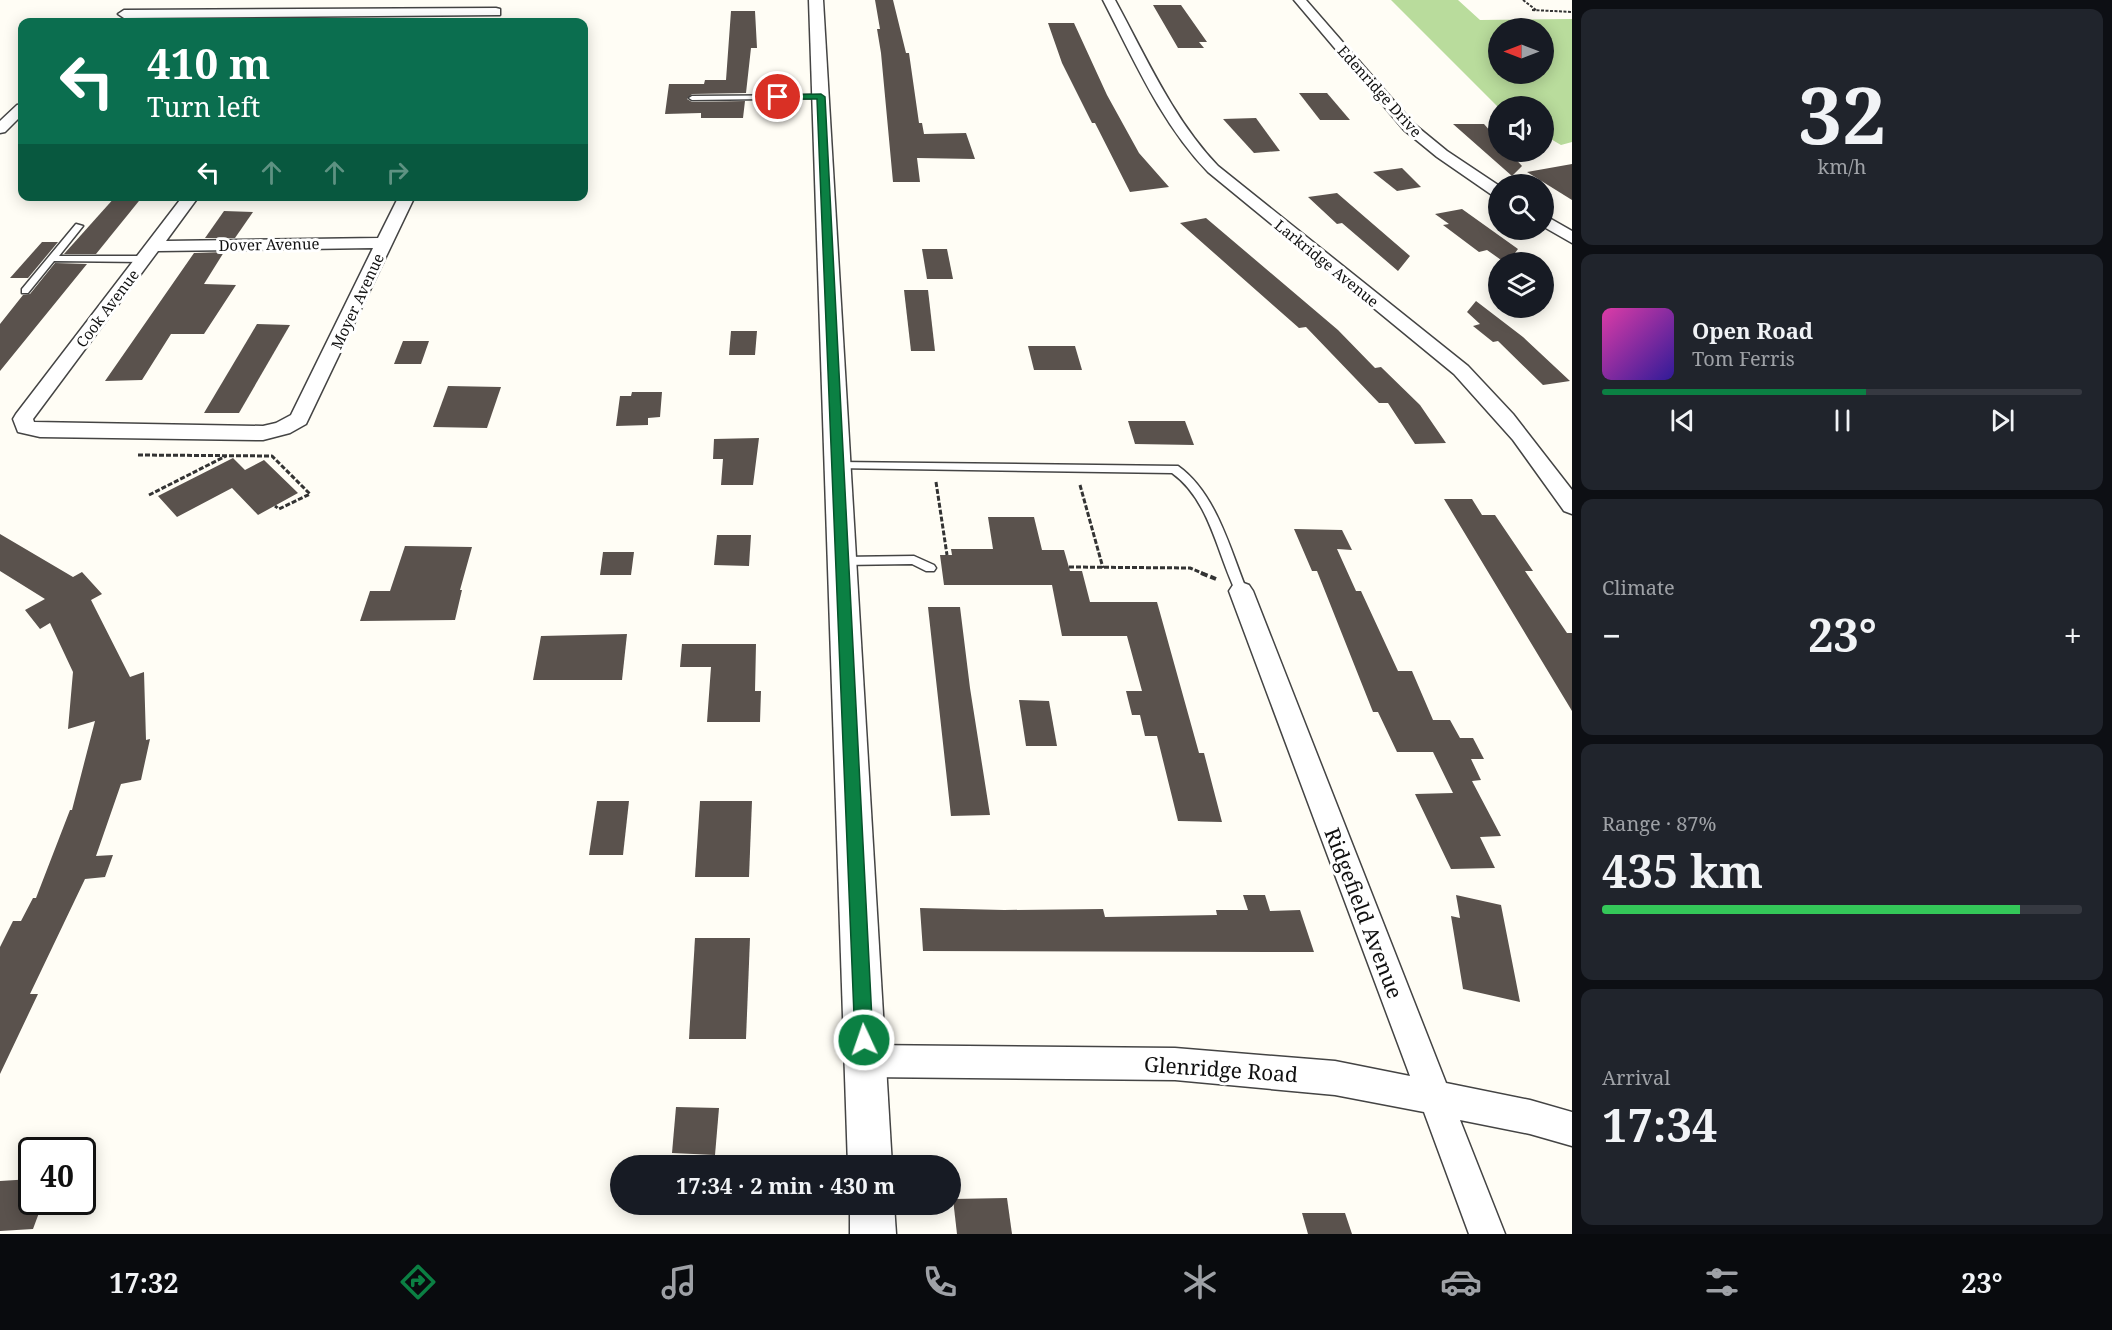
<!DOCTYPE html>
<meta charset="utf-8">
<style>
body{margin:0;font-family:"Noto Serif",serif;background:#20242c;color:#f1f3f6;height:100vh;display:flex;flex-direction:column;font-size:22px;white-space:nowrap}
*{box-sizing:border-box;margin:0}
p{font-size:20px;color:#9ea1a6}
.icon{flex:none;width:33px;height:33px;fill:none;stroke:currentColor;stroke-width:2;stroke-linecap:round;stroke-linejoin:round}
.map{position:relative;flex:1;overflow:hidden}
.side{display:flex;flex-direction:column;gap:9px;padding:9px;background:#0d0f14;width:540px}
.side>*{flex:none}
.guide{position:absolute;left:18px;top:18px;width:570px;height:183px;border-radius:12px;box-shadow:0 3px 15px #0003;background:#0b6e4f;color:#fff;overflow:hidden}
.needle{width:39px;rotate:270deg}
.buttons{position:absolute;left:1488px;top:18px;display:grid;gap:12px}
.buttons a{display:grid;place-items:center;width:66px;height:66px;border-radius:50%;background:#171b24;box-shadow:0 3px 15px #0003;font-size:30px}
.speed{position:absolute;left:18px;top:1137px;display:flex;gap:12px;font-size:30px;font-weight:700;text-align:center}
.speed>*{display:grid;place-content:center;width:78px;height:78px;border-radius:50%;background:#171b24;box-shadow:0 3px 15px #0003;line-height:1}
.speed .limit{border:3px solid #111;border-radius:9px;background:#fff;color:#111}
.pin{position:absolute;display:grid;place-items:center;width:51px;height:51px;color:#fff;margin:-26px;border:3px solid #fff;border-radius:50%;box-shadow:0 2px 6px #0007}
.me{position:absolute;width:66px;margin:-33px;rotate:357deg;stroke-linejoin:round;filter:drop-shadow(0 0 4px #0008)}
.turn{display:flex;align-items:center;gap:21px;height:126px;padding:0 30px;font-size:27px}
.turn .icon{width:78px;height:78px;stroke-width:2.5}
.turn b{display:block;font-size:42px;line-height:51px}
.lanes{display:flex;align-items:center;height:57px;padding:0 30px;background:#0003;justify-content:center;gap:30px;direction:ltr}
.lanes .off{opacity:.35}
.big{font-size:45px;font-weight:700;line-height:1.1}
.side .widget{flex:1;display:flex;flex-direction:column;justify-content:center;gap:9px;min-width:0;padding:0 21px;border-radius:12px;background:#20242c}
.side .dial{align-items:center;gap:0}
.dial b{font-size:78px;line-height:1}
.song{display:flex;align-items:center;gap:18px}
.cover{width:72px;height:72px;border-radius:9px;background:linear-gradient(135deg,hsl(320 70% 55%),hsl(250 70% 35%))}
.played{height:6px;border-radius:3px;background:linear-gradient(90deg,#0b8043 55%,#363941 55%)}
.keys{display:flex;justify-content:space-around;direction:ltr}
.heat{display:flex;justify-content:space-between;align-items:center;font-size:33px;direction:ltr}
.charge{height:9px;border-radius:4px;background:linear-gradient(90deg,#34c759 87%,#363941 0)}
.trip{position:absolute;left:610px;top:1155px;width:351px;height:60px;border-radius:30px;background:#171b24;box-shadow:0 3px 15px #0003;font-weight:700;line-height:60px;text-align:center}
.tabs{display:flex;height:96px;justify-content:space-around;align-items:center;background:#090b0e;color:#9ea1a6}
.tabs .icon{width:42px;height:42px}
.tabs .active{color:#0b8043}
.tabs b{font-size:27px;color:#f1f3f6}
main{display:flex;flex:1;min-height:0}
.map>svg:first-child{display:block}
</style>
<main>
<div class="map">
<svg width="1572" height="1234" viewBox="0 0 1572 1234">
<rect width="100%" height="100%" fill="#fffdf5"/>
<path fill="#b9dc9c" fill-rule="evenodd" d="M1391,0H1458L1480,20L1572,19V142L1561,145L1544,135V106L1498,107ZM1498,28H1544V74H1498Z"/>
<g fill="#5a524d">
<path d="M875,0H893L906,53H909L919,123H922L924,134L966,133L975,159L917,158L920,182H893L881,53L877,29H880Z"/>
<path d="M1153,5H1181L1207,42H1199L1204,48H1178Z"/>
<path d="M731,11H755L757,48H751L746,93L692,94L687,99L692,102L745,101L743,118H701V113L665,114L669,84H704L705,80H726Z"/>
<path d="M1048,23H1074L1107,95L1139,153L1169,187L1130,192L1095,123H1092L1062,63Z"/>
<path d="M1299,93H1327L1350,120H1320Z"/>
<path d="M1256,118L1280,151L1254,153L1223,119Z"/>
<path d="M1453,124H1484L1498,140V152H1509L1522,166L1512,176Z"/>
<path d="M1572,164V200L1527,172Z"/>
<path d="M1402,168L1421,187L1397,191L1373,172Z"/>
<path d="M1337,193L1410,256L1398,271L1342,223L1337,224L1308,197Z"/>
<path d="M116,196H143L96,254H64Z"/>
<path d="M1462,209L1518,249L1508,262H1504L1487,250L1479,252L1443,225L1449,224L1435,214Z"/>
<path d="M224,211L253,212L235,238H205Z"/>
<path d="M1206,218L1338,330L1375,368L1381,367L1420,405L1446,443L1415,444L1388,403H1379L1306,327L1299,328L1180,223Z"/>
<path d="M42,242H58L28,278H10Z"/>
<path d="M922,249H947L953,279H927Z"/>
<path d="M224,252L204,284L236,285L204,334H171L142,380L105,381L194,253Z"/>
<path d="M55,263L87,264L0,371V324L23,295L30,294Z"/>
<path d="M904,290H928L935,351H911Z"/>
<path d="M1476,301L1523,337L1570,381L1543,385L1498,341L1493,342L1473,326L1480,324L1467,312Z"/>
<path d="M257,324L290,325L239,413H204Z"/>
<path d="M731,331H757L755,355H729Z"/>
<path d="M403,341H429L421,364H394Z"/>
<path d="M1028,346H1075L1082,370H1034Z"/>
<path d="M448,386L501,387L487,428L433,427Z"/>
<path d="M632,392H662L660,417L648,418V425L616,426L620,396H631Z"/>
<path d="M1128,421H1185L1194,445L1135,444Z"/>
<path d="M759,438L753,485H721L723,459H713L714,439Z"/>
<path d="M233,458L245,470L264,460L298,493L258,515L232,488L177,517L158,496Z"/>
<path d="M1444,499H1472L1482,515H1495L1533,571H1525L1567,633H1572V711Z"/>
<path d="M988,517H1034L1042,550H1064L1070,571H1082L1090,602H1157L1199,753H1204L1222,822L1178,821L1157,736H1145L1140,715H1132L1126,691H1142L1127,636H1062L1052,585H944L940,555H952L951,549H993Z"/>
<path d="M1294,529L1342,530L1352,550L1337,549L1356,591H1361L1398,671H1412L1433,720H1450L1460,738H1473L1484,759H1471L1481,780L1472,781L1501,836L1480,837L1495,868L1451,869L1415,794L1453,793L1433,752H1397L1378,712H1373L1317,571H1312Z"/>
<path d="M0,534L73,577L82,572L102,594L91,600L130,677L144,672L146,740L150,739L141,780L121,784L96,856L113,855L105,877L85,879L30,994H38L0,1074V947L13,921H21L33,898H36L70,810H72L95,721L68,729L73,672L50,623L40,629L25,610L45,599L0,571Z"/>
<path d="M717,535H751L749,566L714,565Z"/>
<path d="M405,546L472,547L460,590H462L455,620L360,621L370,591H390Z"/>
<path d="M603,552H634L631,575H600Z"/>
<path d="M928,607H960L970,688L990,815L951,816Z"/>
<path d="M627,634L622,680H533L541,636Z"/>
<path d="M682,644H756L755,691H761L760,722H707L711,667H680Z"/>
<path d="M1019,700L1049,701L1057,746H1026Z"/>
<path d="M597,801H629L623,855H589Z"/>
<path d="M700,801H752L749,877H695Z"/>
<path d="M1243,895H1265L1270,911L1300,910L1314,952L923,951L920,908L1004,910L1103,909L1105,917L1217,915L1216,910H1248Z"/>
<path d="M1456,895L1501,905L1520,1002L1463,989L1451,916L1460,918Z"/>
<path d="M695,938H750L746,1039H689Z"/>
<path d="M676,1107L719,1108L715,1155L672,1153Z"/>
<path d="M32,1179V1202H43L33,1229L0,1231V1181Z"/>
<path d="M1007,1198L1012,1234H957L953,1199Z"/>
<path d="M1302,1213H1345L1352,1234H1308Z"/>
</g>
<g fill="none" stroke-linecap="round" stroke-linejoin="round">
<defs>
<g id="service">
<path d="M821,95L823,96V98L692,100L689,98L692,96Z"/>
<path d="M76,224L83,226L59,256H144L148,259L144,262L54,261L28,293H22V289Z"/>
<path d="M838,462L1178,466C1216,493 1230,549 1247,591L1245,594H1237C1217,554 1210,500 1172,473L834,468L833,466Z"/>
<path d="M914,556L934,565L936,568L934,571H926L912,564L842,565L836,561L842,557Z"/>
</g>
<g id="minor">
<path d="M1103,0H1115C1146,57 1173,119 1218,166L1468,366L1513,414L1572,490V514L1564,511L1513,440L1454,374L1208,172C1161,123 1134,60 1103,0Z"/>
<path d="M1294,0H1306L1414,124L1447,151L1498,185V197L1492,195L1437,157L1404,130Z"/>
<path d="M496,8L500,9V15L124,18L118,14L124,10Z"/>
<path d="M22,104V115L5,132L0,133V121L17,105Z"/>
<path d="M183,196H199L166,241L378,238L399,196H415L306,424L290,433L263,440L40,437L18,432L13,419L16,414ZM373,248L291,415L276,423L263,426L34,422L33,419L158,251Z"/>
<path d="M1544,215L1572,231V243L1544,227Z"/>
<path d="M1241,582L1249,585L1253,591L1446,1083L1530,1100L1572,1112V1146L1530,1134L1460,1120L1505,1234H1469L1424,1112L1335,1095L1175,1080L865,1077L853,1073L849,1061L853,1049L865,1045L1175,1048L1335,1061L1410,1076L1229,591L1233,585Z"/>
</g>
<g id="tertiary">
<path d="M809,0H823L892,1166H848Z"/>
<path d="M850,1204H894L896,1234H850Z"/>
</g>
</defs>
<use href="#service" stroke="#444" stroke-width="3"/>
<use href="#minor" stroke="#444" stroke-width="3"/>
<use href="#tertiary" stroke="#444" stroke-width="3"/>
<g stroke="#333" stroke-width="2" stroke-dasharray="3 1.5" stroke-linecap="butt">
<path d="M1523,0L1536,10"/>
<path d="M1532,10L1572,12"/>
</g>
<g stroke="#333" stroke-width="3" stroke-dasharray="5 2" stroke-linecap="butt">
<path d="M138,455L272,456L310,494L279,509L275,506"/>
<path d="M936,482L947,555"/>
<path d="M1080,485L1103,568"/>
<path d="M149,495L226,456"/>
<path d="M1069,567L1190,568L1204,574"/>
</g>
<path stroke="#333" stroke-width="4" stroke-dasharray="7 3" stroke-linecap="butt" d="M1201,573L1216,579"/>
<use href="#service" fill="#fff" fill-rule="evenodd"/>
<use href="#minor" fill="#fff" fill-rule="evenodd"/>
<use href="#tertiary" fill="#fff" fill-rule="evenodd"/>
</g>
<path fill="#0b8043" stroke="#07532c" stroke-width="1.5" d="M821,94L825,97L873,1040L871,1047L864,1049L858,1047L855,1040L817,99H778L774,97L778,95Z"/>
<g text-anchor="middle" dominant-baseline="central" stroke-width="6" stroke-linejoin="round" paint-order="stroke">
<g font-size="15" fill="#111" stroke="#fff">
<text transform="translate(1380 91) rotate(48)">Edenridge Drive</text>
<text transform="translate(269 244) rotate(-1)">Dover Avenue</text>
<text transform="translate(1327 263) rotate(39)">Larkridge Avenue</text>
<text transform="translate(357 301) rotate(-65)">Moyer Avenue</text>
<text transform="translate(107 308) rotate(-53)">Cook Avenue</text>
</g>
<g font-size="21" fill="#111" stroke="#fff">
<text transform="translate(1364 913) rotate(69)">Ridgefield Avenue</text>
<text transform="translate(1221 1069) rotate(4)">Glenridge Road</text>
</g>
</g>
</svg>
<div class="buttons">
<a><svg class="needle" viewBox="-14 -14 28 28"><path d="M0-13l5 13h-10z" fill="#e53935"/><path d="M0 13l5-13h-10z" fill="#9ea1a6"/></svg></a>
<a><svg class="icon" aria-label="sound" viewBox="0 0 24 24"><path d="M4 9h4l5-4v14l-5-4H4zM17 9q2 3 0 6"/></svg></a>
<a><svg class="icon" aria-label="search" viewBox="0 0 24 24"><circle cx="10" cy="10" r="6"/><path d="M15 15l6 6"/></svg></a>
<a><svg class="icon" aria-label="layers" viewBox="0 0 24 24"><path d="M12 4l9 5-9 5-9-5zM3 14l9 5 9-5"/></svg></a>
</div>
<div class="speed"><div class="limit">40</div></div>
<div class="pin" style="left:778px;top:97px;background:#d93025"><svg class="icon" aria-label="arrive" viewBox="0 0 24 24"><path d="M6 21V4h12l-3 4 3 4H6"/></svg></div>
<svg class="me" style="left:864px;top:1040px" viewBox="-20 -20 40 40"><circle r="17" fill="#0b8043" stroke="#fff" stroke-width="3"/><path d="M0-11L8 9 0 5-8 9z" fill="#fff"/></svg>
<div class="trip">17:34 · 2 min · 430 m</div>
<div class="guide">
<div class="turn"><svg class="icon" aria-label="left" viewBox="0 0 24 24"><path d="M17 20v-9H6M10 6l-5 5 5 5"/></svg><div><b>410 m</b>Turn left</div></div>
<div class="lanes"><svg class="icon" aria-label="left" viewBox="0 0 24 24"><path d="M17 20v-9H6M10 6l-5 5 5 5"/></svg><svg class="icon off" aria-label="ahead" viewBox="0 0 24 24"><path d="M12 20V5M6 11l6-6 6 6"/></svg><svg class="icon off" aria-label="ahead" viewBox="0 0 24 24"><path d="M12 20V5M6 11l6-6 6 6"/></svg><svg class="icon off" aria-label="right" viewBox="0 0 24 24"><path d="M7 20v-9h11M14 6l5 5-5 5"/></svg></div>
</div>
</div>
<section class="side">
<div class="widget dial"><b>32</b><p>km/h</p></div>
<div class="widget">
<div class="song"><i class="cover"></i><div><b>Open Road</b><p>Tom Ferris</p></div></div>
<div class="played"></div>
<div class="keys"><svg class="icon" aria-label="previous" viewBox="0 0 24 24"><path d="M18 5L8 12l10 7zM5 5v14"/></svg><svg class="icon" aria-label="pause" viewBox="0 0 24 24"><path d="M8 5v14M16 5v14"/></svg><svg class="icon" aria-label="next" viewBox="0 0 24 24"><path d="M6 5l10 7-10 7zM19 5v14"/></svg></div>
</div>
<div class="widget"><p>Climate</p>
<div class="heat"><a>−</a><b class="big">23°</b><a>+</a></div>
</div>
<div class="widget"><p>Range · 87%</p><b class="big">435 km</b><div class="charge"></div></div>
<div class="widget"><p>Arrival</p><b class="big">17:34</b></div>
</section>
</main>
<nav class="tabs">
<b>17:32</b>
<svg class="icon active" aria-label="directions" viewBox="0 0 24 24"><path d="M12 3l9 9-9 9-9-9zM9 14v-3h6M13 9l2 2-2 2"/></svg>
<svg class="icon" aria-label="music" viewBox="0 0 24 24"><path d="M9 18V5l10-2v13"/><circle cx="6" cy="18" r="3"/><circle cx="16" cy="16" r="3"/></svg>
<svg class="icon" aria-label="phone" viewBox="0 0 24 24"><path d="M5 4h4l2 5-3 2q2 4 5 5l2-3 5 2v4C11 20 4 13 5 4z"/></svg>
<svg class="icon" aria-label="climate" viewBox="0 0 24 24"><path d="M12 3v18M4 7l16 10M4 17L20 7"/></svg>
<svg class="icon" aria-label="car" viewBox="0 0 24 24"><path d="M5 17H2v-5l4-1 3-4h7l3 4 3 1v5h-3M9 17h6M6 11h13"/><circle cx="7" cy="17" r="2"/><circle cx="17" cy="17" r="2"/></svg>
<svg class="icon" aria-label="filters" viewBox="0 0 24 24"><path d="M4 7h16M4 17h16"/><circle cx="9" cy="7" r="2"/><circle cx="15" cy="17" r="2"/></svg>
<b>23°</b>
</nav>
